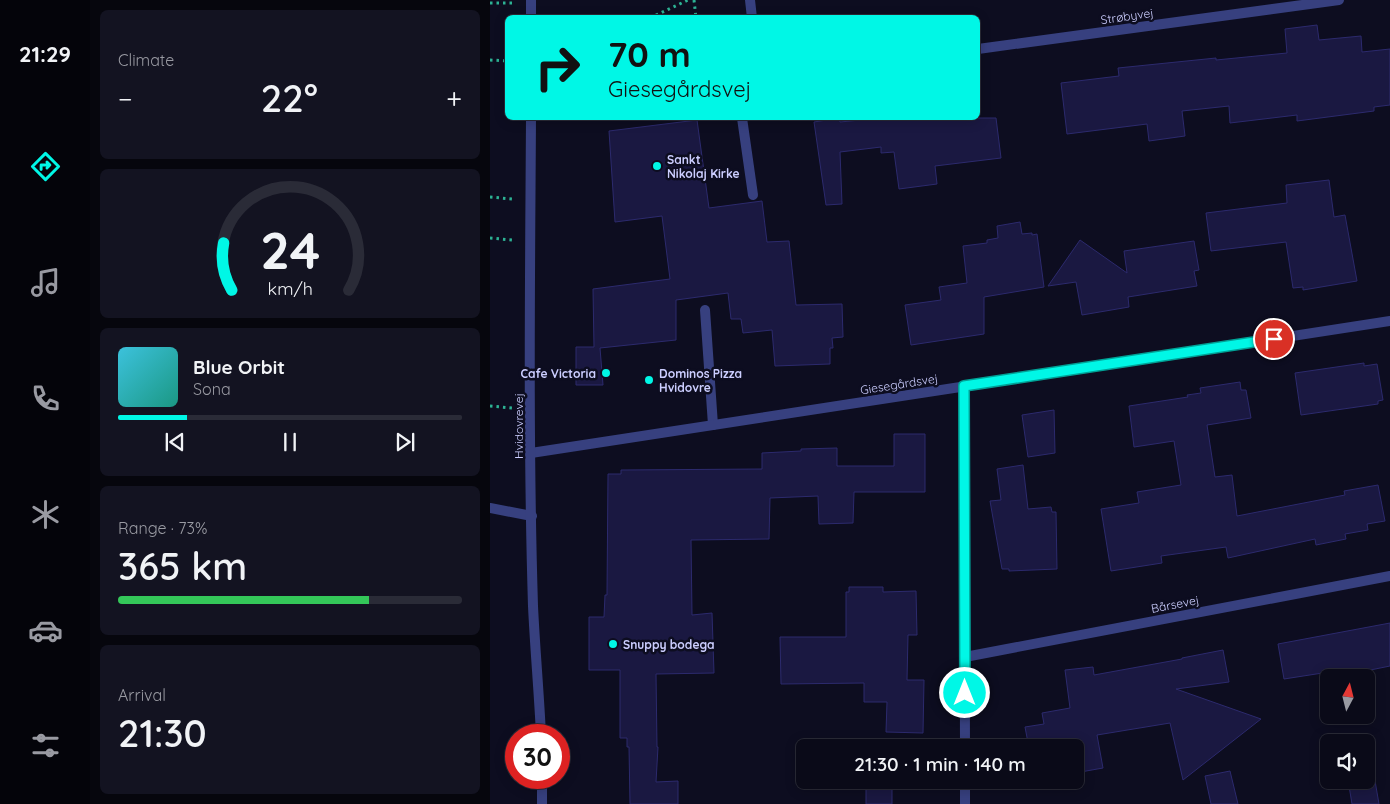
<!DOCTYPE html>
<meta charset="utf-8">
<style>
body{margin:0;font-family:Quicksand,sans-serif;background:#131321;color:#f1f3f6;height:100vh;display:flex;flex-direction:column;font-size:19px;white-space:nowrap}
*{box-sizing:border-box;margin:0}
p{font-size:16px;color:#999aa2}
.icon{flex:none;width:28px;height:28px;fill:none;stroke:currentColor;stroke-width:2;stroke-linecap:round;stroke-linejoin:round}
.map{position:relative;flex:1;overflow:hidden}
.side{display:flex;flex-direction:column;gap:10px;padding:10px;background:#06060d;width:400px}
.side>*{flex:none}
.top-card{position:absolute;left:15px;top:15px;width:475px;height:105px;border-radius:8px;box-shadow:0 2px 12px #0003,0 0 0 1px #2a2b37;background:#00f7e6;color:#111;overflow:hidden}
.needle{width:32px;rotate:7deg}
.controls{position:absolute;left:830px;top:669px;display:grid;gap:10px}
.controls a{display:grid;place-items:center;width:55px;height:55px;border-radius:8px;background:#0a0a18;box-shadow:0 2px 12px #0003,0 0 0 1px #2a2b37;font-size:25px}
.speed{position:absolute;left:15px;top:724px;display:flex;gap:10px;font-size:25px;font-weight:700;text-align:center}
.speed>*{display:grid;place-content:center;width:65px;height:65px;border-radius:50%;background:#0a0a18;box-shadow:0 2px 12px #0003,0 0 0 1px #2a2b37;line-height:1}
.speed .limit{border:8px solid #d22;background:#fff;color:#111}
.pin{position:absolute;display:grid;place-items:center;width:42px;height:42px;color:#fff;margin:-21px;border:2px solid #fff;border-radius:50%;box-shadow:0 1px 5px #0007}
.me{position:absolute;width:55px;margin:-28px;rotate:0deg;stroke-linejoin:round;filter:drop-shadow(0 0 4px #0008)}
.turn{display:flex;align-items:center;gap:18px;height:105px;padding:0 20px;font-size:22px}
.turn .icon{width:65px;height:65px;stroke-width:2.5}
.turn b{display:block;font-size:35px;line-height:42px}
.big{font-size:38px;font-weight:600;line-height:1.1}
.side .tile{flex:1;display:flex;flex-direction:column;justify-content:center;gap:8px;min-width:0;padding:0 18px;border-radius:8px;background:#131321}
.side .dial{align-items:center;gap:0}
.dial svg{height:130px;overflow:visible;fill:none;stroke:#2a2b37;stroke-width:7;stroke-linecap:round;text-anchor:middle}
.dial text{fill:#f1f3f6;stroke:none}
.song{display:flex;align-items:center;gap:15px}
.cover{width:60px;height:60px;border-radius:8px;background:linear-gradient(135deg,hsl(190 70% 55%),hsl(170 70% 35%))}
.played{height:5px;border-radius:2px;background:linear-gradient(90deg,#00f7e6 20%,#2a2b37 20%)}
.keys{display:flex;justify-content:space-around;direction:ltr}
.heat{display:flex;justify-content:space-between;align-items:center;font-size:28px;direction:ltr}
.charge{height:8px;border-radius:4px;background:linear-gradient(90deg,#34c759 73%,#2a2b37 0)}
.trip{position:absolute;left:306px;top:739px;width:288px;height:50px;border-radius:8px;background:#0a0a18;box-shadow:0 2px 12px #0003,0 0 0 1px #2a2b37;font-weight:600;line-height:50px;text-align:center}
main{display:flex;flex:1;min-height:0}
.menu{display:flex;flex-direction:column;width:90px;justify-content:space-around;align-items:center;background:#04040a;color:#999aa2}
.menu .icon{width:35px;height:35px}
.menu .selected{color:#00f7e6}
.menu b{font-size:22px;color:#f1f3f6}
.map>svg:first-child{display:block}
</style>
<main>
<nav class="menu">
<b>21:29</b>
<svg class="icon selected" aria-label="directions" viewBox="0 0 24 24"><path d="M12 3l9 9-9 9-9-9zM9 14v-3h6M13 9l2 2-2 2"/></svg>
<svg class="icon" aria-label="music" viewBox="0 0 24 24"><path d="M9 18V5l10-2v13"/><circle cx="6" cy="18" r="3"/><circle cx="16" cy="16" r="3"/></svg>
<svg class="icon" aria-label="phone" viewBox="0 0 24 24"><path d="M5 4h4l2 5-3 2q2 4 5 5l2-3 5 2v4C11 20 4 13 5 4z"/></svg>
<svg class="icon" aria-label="climate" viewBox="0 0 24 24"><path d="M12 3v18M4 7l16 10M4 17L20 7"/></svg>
<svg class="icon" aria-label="car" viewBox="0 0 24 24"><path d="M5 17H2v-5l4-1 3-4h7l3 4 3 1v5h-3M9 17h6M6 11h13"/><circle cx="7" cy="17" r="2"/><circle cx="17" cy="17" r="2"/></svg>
<svg class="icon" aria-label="filters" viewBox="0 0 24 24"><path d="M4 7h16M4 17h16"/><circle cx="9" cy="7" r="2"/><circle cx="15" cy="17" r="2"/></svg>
</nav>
<section class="side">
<div class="tile"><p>Climate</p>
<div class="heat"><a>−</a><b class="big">22°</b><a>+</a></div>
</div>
<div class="tile dial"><svg viewBox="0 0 100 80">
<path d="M14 69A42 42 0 1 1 86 69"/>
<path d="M14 69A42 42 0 0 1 9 40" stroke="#00f7e6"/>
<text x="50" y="56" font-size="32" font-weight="700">24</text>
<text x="50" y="72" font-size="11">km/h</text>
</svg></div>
<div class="tile">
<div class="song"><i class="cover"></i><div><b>Blue Orbit</b><p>Sona</p></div></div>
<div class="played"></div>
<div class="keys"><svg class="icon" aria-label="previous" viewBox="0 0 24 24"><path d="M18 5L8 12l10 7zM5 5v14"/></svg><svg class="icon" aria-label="pause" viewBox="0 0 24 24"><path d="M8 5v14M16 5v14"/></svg><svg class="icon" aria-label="next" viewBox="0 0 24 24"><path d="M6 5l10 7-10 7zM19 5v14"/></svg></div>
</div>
<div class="tile"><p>Range · 73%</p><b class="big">365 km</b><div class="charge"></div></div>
<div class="tile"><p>Arrival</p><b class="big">21:30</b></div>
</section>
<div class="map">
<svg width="900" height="804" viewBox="0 0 900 804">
<rect width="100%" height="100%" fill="#0d0d20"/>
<g fill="#1a1841" stroke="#2c2a6d">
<path d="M827,25L829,40L871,36L872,52L900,49V105L884,107V111L807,121V115L740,123L739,106L692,111L695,136L659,141L657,124L577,134L571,83L629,76L628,68L726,58V60L797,53L795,29Z"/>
<path d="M349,118L350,122L391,118H506L511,158L445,166L447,184L409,189L404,152L391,153V147L350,152L352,204L336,205L324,122Z"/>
<path d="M207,120L219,208L272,201L277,242L299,241L306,305L352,304L353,337L342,338L343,348H340V364L285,366L282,330L253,333L251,319H241L238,293L186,300V340L110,348L113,385H86V347H104L103,289L180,279L172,216L125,222L119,131Z"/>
<path d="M839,180L844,217L855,215L867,281L813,290V287L803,288L796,242L721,251L716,213L797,203L796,185Z"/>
<path d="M530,222L532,234L542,233V235L547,234L554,287L494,297V334L421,345L415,305L451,300L449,287L477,283L473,246L497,243V240L508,238L507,226Z"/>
<path d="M590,240L637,273L634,251L704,241L709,270L704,271L707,286L638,297L639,307L592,315L586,282L558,286Z"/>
<path d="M874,363V366L887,364L893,400L888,401V404L811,415L805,373Z"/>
<path d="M750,382L751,390H756L761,418L717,425L725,477L742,475L747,516L855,495L854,491L888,485L895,521L877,524L878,530L855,534L856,539L826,545L825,539L738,558L736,547L671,556L672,563L621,571L611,509L649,503L647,492L691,485L684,441L644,447L639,406L698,397L697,395L711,393L710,388Z"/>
<path d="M564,410L565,453L538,457L532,415Z"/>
<path d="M404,434H435V492H364L363,523L329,524L328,496L280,498L279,539L201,540L202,615L222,613L224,673L166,674L167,747H168L166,782L188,781V804H140L139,747H137V738H130V670H99V617H114L115,595H117L118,474H131V470L272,469V453L311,451V449L347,448V466H404Z"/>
<path d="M533,465L538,509L561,507L562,512H566L567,569L519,571V569H512L500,501L511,500L507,469Z"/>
<path d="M359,587H393V592L426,591L427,635H418L417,680H434L433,733L396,732L397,702H374V683L291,684L290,637H356V592H359Z"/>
<path d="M900,623V666L841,678L839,672L794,679L788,644Z"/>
<path d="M733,650L739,682L686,689L771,719L693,780L680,723L607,735L613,768L585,773V748H539L535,727L554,724L552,713L580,708L575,670L603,667L604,675L692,659V658Z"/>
<path d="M740,771L748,804H721L715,776Z"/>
<path d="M884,775L889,804H862L858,780H876V776Z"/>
<rect x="376" y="780" width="26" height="24"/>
</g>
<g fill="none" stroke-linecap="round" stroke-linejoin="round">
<g stroke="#2db294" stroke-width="3" stroke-dasharray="2.5 4" stroke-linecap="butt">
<path d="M204,0L206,18"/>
<path d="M0,3H22"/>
<path d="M160,18L198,0"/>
<path d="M0,60L18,61"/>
<path d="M0,197L22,199"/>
<path d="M0,238L22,240"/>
<path d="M0,406L22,408"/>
</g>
<g stroke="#37407f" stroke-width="10">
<path d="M260,0L262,18"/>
<path d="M252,118L263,195"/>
<path d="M215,310L223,425"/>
</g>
<g stroke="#37407f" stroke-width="10">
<path d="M488,49L849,0"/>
<path d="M474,386L475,748"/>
<path d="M41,453L900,321"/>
<path d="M0,508L42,516"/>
<path d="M475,657L900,576"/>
<path d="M475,780V804"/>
</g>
<g stroke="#37407f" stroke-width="10">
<path d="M41,0V18"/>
<path d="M41,118C40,280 38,444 43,606C45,649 49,692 51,735"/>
<path d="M52,778V804"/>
</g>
</g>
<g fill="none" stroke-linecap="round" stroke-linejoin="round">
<defs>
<path id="route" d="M475,693L474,386L784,339"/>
</defs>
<use href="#route" stroke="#00a196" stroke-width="12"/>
<use href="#route" stroke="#00f7e6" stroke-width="9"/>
</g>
<g fill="#00f7e6" stroke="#0d0d20" stroke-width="2">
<circle cx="167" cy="166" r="5"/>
<circle cx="116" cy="373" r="5"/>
<circle cx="159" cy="380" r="5"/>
<circle cx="123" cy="644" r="5"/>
</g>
<g text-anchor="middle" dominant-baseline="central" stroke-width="5" stroke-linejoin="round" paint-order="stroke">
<g font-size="12" fill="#ccceff" stroke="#0d0d20">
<text transform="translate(637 16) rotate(-8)">Strøbyvej</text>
<text transform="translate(409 384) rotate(-9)">Giesegårdsvej</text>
<text transform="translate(28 426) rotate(-90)">Hvidovrevej</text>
<text transform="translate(685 604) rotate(-11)">Bårsevej</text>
</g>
<g font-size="12" font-weight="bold" fill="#ccceff" stroke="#0d0d20" text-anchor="start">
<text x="177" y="159">Sankt<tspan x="177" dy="14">Nikolaj Kirke</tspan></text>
<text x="106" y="373" text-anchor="end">Cafe Victoria</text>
<text x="169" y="373">Dominos Pizza<tspan x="169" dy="14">Hvidovre</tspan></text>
<text x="133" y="644">Snuppy bodega</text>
</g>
</g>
</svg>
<div class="controls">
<a><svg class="needle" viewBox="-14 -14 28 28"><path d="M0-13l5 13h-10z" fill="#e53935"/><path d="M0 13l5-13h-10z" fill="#999aa2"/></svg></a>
<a><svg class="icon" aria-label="sound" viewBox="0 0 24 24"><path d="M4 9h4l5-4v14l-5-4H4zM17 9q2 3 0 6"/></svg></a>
</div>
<div class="speed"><div class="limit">30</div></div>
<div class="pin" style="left:784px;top:339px;background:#d93025"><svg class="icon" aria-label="arrive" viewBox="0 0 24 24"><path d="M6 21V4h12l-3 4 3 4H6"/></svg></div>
<svg class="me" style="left:475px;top:693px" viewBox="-20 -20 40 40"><circle r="17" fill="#00f7e6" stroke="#fff" stroke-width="3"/><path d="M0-11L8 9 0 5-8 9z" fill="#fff"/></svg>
<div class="trip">21:30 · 1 min · 140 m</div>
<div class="top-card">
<div class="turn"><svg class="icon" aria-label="right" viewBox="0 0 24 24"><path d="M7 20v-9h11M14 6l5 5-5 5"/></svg><div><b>70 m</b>Giesegårdsvej</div></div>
</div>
</div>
</main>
